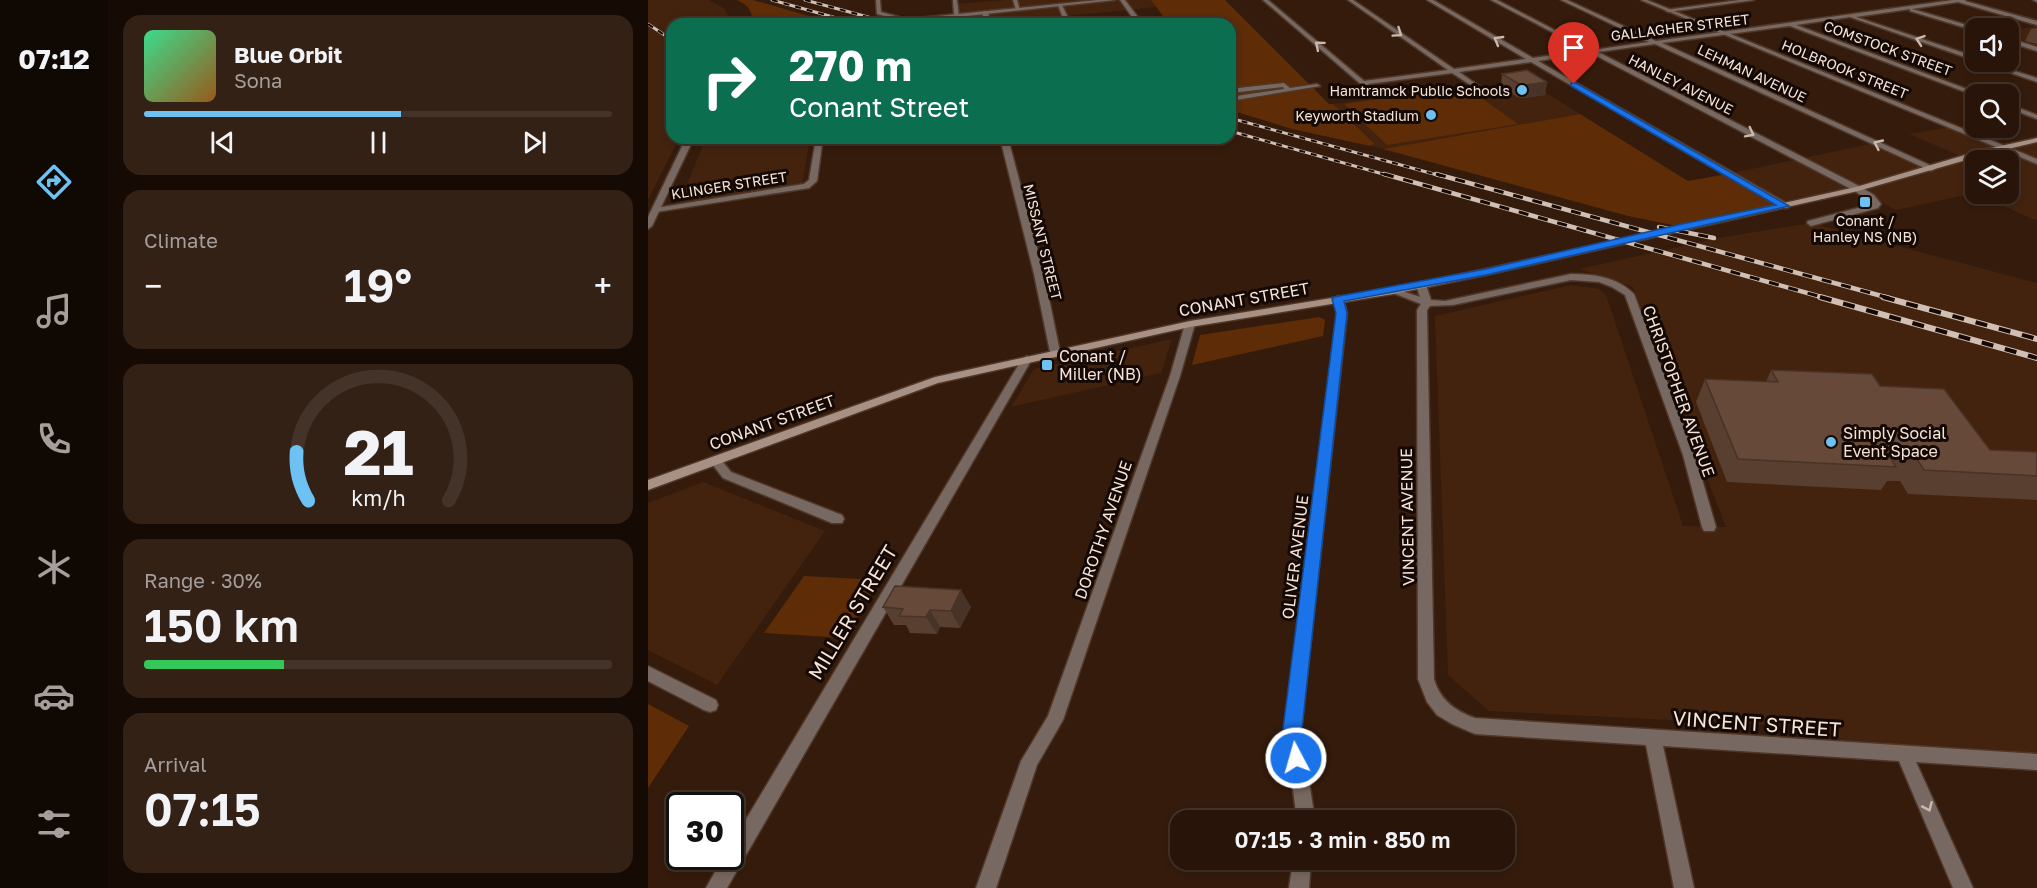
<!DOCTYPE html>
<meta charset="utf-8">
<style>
body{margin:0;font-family:"Golos Text",sans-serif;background:#342116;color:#f1f3f6;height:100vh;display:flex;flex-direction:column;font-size:22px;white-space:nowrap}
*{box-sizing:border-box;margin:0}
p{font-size:20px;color:#a59e9c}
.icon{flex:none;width:33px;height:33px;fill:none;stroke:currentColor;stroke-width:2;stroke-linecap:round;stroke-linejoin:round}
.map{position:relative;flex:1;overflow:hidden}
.details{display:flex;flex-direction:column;gap:15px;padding:15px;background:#160b04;width:540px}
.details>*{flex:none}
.hud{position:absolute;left:18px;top:18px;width:570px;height:126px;border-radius:18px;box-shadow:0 3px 9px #0003,0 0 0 2px #443329;background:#0b6e4f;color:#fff;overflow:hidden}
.controls{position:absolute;left:1317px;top:18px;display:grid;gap:12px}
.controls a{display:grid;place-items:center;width:54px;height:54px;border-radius:12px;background:#281408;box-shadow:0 3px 9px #0003,0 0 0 2px #443329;font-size:30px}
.speed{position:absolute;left:18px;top:792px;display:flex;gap:12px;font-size:30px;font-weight:700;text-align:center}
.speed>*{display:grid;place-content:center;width:78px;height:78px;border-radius:50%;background:#281408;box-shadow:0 3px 9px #0003,0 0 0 2px #443329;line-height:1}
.speed .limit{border:3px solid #111;border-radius:9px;background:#fff;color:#111}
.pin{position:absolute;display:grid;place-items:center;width:51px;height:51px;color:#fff;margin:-62px -26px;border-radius:50% 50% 50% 0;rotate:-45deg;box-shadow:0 0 6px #0007}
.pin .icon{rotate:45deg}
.me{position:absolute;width:66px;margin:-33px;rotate:354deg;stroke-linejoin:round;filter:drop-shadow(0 0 4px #0008)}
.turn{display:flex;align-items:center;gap:21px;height:126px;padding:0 24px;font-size:27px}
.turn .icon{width:78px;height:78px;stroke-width:2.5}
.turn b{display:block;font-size:42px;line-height:51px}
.big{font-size:45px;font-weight:600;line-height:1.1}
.details .widget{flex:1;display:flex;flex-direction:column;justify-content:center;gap:9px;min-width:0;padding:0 21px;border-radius:18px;background:#342116}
.details .dial{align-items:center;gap:0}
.dial svg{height:156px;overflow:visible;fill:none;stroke:#443329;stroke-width:7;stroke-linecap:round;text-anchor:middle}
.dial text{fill:#f1f3f6;stroke:none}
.song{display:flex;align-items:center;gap:18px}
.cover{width:72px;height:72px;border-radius:9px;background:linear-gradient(135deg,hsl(150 70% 55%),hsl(30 70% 35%))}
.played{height:6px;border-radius:3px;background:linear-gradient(90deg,#6dc2f3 55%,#443329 55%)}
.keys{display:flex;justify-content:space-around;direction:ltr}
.heat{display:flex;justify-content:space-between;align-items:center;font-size:33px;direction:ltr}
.charge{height:9px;border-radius:4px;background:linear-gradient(90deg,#34c759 30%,#443329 0)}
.trip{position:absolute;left:522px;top:810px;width:345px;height:60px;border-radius:18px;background:#281408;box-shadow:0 3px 9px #0003,0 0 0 2px #443329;font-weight:600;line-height:60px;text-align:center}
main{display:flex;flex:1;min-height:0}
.dock{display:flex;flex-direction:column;width:108px;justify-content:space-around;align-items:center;background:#100803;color:#a59e9c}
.dock .icon{width:42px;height:42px}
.dock .active{color:#6dc2f3}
.dock b{font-size:27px;color:#f1f3f6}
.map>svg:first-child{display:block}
</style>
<main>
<nav class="dock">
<b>07:12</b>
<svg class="icon active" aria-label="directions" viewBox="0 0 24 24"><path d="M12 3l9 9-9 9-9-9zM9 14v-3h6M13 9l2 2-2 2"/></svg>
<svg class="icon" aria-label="music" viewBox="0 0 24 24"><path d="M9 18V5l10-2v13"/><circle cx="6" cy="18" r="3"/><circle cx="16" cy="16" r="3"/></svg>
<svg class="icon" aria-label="phone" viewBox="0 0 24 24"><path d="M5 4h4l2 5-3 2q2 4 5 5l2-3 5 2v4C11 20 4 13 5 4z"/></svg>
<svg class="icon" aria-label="climate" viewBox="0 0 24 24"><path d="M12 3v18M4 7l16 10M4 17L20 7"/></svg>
<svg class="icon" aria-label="car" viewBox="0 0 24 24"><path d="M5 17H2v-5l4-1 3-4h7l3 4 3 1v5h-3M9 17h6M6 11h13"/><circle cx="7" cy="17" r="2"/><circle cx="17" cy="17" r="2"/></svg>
<svg class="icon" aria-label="filters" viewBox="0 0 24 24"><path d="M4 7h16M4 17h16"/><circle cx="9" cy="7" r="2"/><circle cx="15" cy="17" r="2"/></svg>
</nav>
<section class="details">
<div class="widget">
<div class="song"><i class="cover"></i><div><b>Blue Orbit</b><p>Sona</p></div></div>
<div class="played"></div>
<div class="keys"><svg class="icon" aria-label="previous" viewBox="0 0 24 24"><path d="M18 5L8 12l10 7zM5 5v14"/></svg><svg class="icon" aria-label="pause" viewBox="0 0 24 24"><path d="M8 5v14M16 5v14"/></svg><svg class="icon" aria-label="next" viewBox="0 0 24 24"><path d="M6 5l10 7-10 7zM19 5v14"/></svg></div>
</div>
<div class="widget"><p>Climate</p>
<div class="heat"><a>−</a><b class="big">19°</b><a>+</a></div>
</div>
<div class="widget dial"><svg viewBox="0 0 100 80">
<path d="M14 69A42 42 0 1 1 86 69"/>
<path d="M14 69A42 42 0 0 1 8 44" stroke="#6dc2f3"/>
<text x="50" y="56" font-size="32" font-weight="700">21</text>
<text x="50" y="72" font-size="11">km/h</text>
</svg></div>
<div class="widget"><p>Range · 30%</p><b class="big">150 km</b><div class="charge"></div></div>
<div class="widget"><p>Arrival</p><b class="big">07:15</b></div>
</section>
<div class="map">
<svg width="1389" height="888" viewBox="0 0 1389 888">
<rect width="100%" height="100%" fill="#351b0b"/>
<g fill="#43230e">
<path d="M0,0H61L77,9L82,20L81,24H24V138H31L0,200Z"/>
<path d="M356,0H503L508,7L340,24H252L243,21L309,15L307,4Z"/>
<path d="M1340,22L1366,30L1389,26V47L1361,38L1360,28H1330L1320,25Z"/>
<path d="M879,81L932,114L735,149L724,146L727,144L685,104L826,85L830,88Z"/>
<path d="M1303,127L1353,148L1389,140V221L1329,194H1360V160H1328L1327,193L1248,210L1210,189L1137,206L1079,174L1227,143L1283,168L1317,158L1261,134Z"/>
<path d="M58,138H162L154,185L31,204Z"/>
<path d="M1163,223L1389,283V755L1154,744L1146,726L841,711L800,675L787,316L923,285L951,289L958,295L1035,526L1078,527L985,287L931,269L1076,237Z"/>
<path d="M524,339L513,373L363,407L386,369Z"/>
<path d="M55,482L177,531L69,685L0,650V503Z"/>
</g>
<g fill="#5e2c06">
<path d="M89,0H105L189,24H104C105,11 101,6 89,0Z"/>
<path d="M503,0H577L681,104H685L727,144L722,146L644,129L582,110V24H517L520,23Z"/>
<path d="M818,87L870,124L739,145L696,104Z"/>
<path d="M932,114L1040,181L1079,174L1137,206L1034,227L980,216L735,149Z"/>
<path d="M671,317L677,320L675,336L544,365L552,335Z"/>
<path d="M156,576L232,580L196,638L116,633Z"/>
<path d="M0,704L41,726L0,788Z"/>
</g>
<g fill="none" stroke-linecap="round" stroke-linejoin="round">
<defs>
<g id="minor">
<path d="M228,0H232L233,12L262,20L259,22L229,14Z"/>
<path d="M305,0H309L311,16L306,15Z"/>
<path d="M365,0H369L372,10H368Z"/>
<path d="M472,0H477L495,24H489Z"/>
<path d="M615,0H620L716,81L800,70L700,0H705L806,69L878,59L779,0H785L885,58L938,50L843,0H849L945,50L1001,42L913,0H919L1008,41L1305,0H1318L1317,1L1389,21V25L1310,2L1264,9L1329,28L1328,31L1262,11V9L1208,17L1328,57V61L1202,17L1148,25L1332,94L1328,96L1142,26L1014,43L1286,167L1287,169L1283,171L1007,44L950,52L1213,187L1226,195L1233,204L1230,208L1163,226L1159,223L1160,221L1225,204L1207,191L943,53L890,61L1140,204V208H1134L883,62L811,72L834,88V90L832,91L804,73L720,84L734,97L729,98Z"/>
<path d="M1092,0H1106L1020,12L1017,10Z"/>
<path d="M1385,0H1389V2Z"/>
<path d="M412,4L414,5L423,24H417L410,5Z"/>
<path d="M337,11L340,13L343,24H337L334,13Z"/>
<path d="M1360,38L1389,47V51L1360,42Z"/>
<path d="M1331,62H1338L1389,78V82Z"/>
<path d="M636,83L642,88L669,84L672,86L582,101V97L636,89L635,87L582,93V89Z"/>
<path d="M1360,104L1389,115V119L1360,108Z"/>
<path d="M168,138H176L175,140L213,138L174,145L169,181L161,188L8,212L4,210L8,208L156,184L161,180Z"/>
<path d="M352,138H360L396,274L412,352L411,354H403L402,352L386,274Z"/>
<path d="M923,274C946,274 969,277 986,294L1047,455L1068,527L1066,531H1056L1054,527L1035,455L977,295L964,287L951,282L923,280L805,305L782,306L779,310L786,679C792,700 807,711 827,718L1389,754V770L1268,762L1325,888H1305L1251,761L1015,746L1046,888H1026L998,745L827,734L804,724L789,715L779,702L770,679L769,310L773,304L740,291L745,288L772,297L768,285L773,282L778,285L783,300L797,301Z"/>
<path d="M690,296L695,299L699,313L653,729L667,820H649L637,729L689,313L685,299Z"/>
<path d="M542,321L547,324L532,376L415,720L389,765L348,888H328L373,761L400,716L522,376L537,324Z"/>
<path d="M379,356L384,359L79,888H58L76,856H82V846L374,359Z"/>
<path d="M67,456L71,457L83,472L194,515L196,519L194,523H184L75,478L61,460Z"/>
<path d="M0,666L68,700L70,705L68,710L62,712L56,710L0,681Z"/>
<path d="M645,860H663L661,888H641Z"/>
</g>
<g id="tertiary">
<path d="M450,0H467L245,24H210Z"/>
<path d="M993,0H999L1389,159V164Z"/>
<path d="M38,138H46L4,226L0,229V217Z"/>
</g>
<path id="secondary" d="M1389,138V142L1339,154L1210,191L838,275L745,294L542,327L290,383L0,490V480L287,377L542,321L745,288L838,269L1208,187L1334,150Z"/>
</defs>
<use href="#minor" stroke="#503728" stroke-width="3"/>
<use href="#tertiary" stroke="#503728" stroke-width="3"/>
<use href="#secondary" stroke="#503728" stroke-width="3"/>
<use href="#minor" fill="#776961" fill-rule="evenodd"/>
<use href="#tertiary" fill="#776961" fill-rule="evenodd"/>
<use href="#secondary" fill="#a79084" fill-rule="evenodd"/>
<defs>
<g id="rail-far2">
<path d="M124,0L210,24"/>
<path d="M157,0L246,24"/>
<path d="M0,24L24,40"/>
<path d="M582,118L793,176"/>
<path d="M582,131L742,176"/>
</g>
<g id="rail-far1">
<path d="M736,174L1177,298"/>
<path d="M788,174L1241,298"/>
<path d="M1011,227L1066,238"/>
</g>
<g id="rail">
<path d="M1172,297L1389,358"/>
<path d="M1235,297L1389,339"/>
</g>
</defs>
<use href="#rail-far2" stroke="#d2bfb3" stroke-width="3"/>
<use href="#rail-far1" stroke="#d2bfb3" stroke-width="4.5"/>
<use href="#rail" stroke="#d2bfb3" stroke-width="6"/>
<use href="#rail-far2" stroke="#140904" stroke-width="2" stroke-dasharray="6" stroke-linecap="butt"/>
<use href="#rail-far1" stroke="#140904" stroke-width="3" stroke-dasharray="10" stroke-linecap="butt"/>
<use href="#rail" stroke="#140904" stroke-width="4" stroke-dasharray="12" stroke-linecap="butt"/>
</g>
<g fill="#583f30">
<path d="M1389,28V44L1377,41L1383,29Z"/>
<path d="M854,74L899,82L897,95L876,98L869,97L853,86Z"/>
<path d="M1123,370L1232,386L1342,450L1389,452V500L1260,494L1252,481H1239L1233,490L1079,482L1048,402L1057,379L1118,382Z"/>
<path d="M235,607H323L312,628L292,627L289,634L262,633L258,625H246Z"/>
</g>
<g fill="#473327">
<path d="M899,82L897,95L876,98L878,85Z"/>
<path d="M313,590L323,607L312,628L303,611Z"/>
<path d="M282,610L292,627L289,634L278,617Z"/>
</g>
<g fill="#664938" stroke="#473327" stroke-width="1.5">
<path d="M879,70L899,82L878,85L871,84L854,74Z"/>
<path d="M1123,370L1224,374L1232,386L1296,389L1342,450L1389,452V476L1276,470L1268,458L1242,457L1248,467L1090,459L1057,379L1130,382Z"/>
<path d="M247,586L313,590L303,611L282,610L278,617L251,616L255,609L235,607Z"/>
</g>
<defs><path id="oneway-chevron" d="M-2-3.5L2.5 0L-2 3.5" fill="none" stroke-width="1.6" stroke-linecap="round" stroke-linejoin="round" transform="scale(1.5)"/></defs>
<g stroke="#cab9af">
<use href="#oneway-chevron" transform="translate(750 33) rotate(34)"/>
<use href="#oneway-chevron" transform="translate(850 40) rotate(-150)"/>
<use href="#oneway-chevron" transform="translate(1272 40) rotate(-161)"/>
<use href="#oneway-chevron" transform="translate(671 45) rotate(-140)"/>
<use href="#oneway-chevron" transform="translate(1102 133) rotate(27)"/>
<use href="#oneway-chevron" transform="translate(1230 144) rotate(-155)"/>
<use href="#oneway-chevron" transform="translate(1280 807) rotate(66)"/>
</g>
<path fill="#1a73e8" stroke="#114b97" stroke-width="1.5" d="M923,83H928L1141,206L838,275L696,301L699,313L654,729L658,758L655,764L648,767L641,764L635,729L688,313L684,299L686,297L838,269L1034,224L1128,205L923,86Z"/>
<g fill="#6dc2f3" stroke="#140904" stroke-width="2">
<circle cx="874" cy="90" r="6"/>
<circle cx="783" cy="115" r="6"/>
<rect x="1211" y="196" width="12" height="12" rx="3"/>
<rect x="393" y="359" width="12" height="12" rx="3"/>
<circle cx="1183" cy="442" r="6"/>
</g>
<g text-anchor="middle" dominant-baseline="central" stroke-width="6" stroke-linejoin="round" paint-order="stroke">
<g font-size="14" fill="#f6e4d9" stroke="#140904">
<text transform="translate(1032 27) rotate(-7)">GALLAGHER STREET</text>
<text transform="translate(1240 48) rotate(20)">COMSTOCK STREET</text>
<text transform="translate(1197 69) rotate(22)">HOLBROOK STREET</text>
<text transform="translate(1104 73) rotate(25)">LEHMAN AVENUE</text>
<text transform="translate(1033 84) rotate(27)">HANLEY AVENUE</text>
<text transform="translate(81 185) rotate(-9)">KLINGER STREET</text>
<text transform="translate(395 242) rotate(76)">MISSANT STREET</text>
</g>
<g font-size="14" fill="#f6e4d9" stroke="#140904" text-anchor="end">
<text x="862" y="90">Hamtramck Public Schools</text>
<text x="771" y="115">Keyworth Stadium</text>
<text x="1217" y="220" text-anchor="middle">Conant /<tspan x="1217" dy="16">Hanley NS (NB)</tspan></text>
</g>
<g font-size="16" fill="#f6e4d9" stroke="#140904">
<text transform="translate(596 299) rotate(-10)">CONANT STREET</text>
<text transform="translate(1031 391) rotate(70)">CHRISTOPHER AVENUE</text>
<text transform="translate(124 422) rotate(-20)">CONANT STREET</text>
<text transform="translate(759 517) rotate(-91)">VINCENT AVENUE</text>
<text transform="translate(455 530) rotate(-71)">DOROTHY AVENUE</text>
<text transform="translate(647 557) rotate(-83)">OLIVER AVENUE</text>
</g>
<g font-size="16" fill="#f6e4d9" stroke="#140904" text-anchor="start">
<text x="411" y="356">Conant /<tspan x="411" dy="18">Miller (NB)</tspan></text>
<text x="1195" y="433">Simply Social<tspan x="1195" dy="18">Event Space</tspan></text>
</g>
<g font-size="20" fill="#f6e4d9" stroke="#140904">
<text transform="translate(204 612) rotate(-59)">MILLER STREET</text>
<text transform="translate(1109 723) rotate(4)">VINCENT STREET</text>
</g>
</g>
</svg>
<div class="controls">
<a><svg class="icon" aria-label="sound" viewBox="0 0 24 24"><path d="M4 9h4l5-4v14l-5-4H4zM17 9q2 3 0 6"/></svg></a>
<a><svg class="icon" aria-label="search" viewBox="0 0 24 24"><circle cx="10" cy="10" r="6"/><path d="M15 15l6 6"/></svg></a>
<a><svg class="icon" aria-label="layers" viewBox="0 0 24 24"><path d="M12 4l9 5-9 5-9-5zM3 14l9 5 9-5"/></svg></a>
</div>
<div class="speed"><div class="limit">30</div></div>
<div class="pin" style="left:926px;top:84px;background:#d93025"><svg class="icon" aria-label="arrive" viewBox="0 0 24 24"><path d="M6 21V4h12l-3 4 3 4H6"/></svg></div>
<svg class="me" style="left:648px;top:758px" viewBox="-20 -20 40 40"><circle r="17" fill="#1a73e8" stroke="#fff" stroke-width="3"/><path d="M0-11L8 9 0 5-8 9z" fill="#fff"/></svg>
<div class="trip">07:15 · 3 min · 850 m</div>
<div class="hud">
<div class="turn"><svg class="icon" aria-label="right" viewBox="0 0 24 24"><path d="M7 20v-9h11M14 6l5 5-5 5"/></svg><div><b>270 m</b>Conant Street</div></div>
</div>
</div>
</main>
